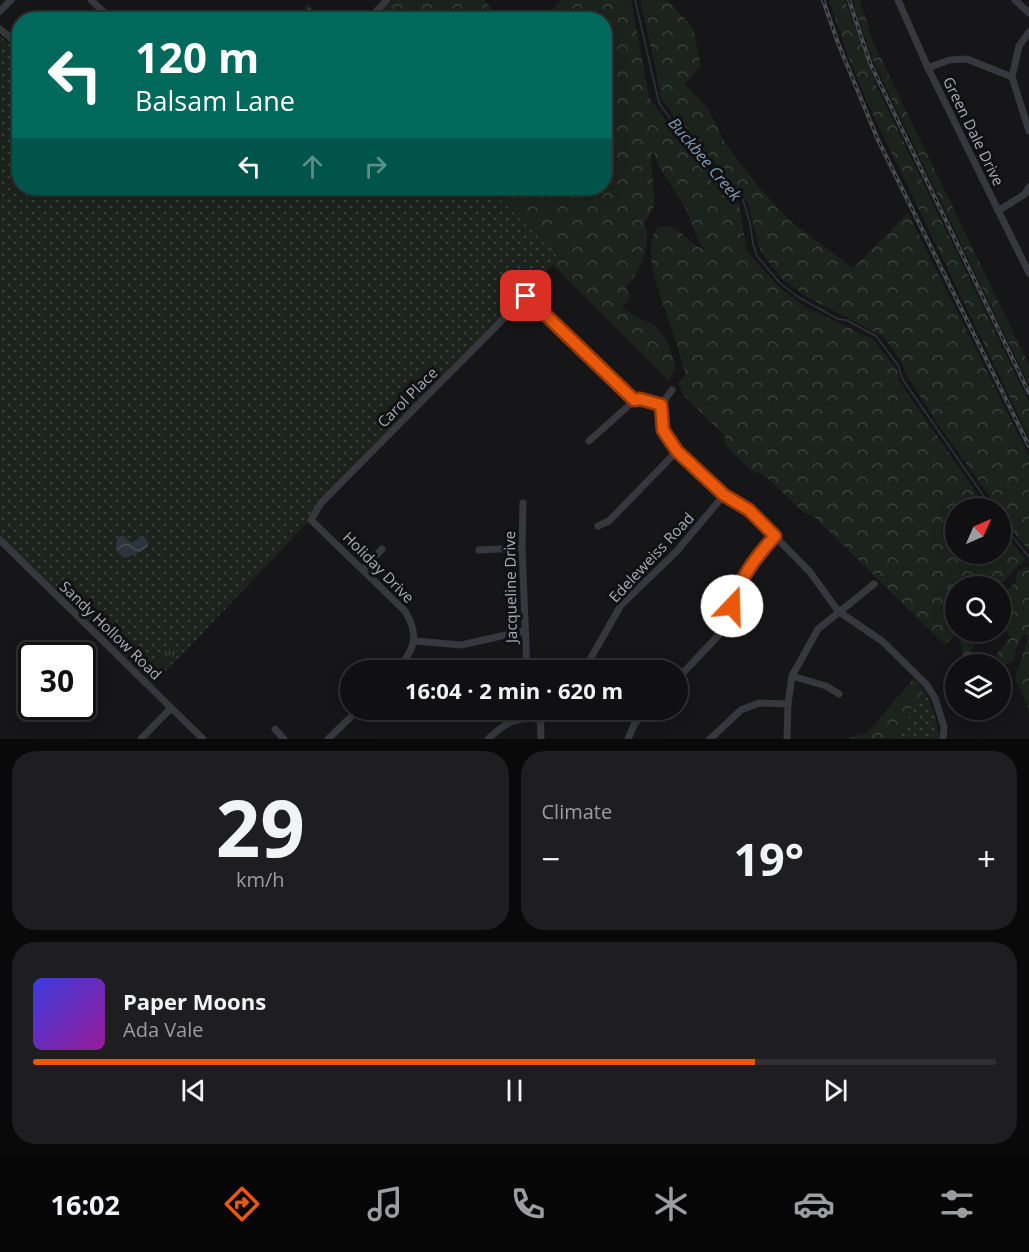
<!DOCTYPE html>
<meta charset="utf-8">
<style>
body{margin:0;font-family:"Open Sans",sans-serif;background:#1e1e20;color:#f1f3f6;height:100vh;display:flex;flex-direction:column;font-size:22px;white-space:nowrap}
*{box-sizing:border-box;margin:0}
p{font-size:20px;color:#9c9d9f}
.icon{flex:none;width:33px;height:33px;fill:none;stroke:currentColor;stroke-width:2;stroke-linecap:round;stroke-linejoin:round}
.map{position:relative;height:739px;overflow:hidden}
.drawer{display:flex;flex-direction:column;gap:12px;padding:12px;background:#09090a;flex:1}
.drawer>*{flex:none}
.top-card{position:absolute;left:12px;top:12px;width:600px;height:183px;border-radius:24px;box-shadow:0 3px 15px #0003,0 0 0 2px #303032;background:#00695c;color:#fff;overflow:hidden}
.needle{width:39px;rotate:45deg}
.controls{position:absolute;left:945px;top:498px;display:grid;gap:12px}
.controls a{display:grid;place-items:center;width:66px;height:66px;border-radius:50%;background:#101012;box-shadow:0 3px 15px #0003,0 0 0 2px #303032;font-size:30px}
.speed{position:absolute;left:18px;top:642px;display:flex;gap:12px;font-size:30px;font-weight:700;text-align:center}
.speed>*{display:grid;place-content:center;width:78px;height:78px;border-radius:50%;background:#101012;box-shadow:0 3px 15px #0003,0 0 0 2px #303032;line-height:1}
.speed .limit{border:3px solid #111;border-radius:9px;background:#fff;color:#111}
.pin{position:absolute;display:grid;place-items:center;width:51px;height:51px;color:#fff;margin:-26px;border-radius:12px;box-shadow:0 3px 9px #0006}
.me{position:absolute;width:66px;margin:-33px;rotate:21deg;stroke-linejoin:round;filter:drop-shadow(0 0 4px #0008)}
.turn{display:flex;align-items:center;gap:21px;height:126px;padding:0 24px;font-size:27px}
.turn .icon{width:78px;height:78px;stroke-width:2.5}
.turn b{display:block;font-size:42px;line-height:51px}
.lanes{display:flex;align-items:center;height:57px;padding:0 24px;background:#0003;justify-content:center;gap:30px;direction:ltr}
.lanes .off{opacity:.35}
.big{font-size:45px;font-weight:700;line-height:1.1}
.drawer .card{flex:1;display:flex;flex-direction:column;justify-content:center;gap:9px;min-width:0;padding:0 21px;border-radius:24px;background:#1e1e20}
.drawer .dial{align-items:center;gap:0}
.dial b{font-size:78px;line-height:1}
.song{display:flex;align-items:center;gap:18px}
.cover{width:72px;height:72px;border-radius:9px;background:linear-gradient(135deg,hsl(240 70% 55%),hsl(300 70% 35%))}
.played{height:6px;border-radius:3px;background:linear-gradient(90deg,#ea580c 75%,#303032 75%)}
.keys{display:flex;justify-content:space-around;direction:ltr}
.heat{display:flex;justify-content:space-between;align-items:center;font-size:33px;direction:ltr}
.drawer .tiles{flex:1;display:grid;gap:12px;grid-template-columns:1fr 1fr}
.card:last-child{grid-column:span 2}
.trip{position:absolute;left:340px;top:660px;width:348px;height:60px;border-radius:30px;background:#101012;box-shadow:0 3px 15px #0003,0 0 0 2px #303032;font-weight:700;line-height:60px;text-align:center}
.dock{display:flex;height:96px;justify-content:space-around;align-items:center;background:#060607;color:#9c9d9f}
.dock .icon{width:42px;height:42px}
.dock .selected{color:#ea580c}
.dock b{font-size:27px;color:#f1f3f6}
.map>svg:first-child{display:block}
</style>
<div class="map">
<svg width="1029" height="739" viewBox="0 0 1029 739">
<defs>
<pattern id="grass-dots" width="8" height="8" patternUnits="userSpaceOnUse" patternTransform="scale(1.5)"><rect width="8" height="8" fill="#1c231d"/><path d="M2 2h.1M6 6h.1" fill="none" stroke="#3a403c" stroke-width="1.8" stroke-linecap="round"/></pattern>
<pattern id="forest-crowns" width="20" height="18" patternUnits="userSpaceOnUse" patternTransform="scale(1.5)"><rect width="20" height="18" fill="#1c231d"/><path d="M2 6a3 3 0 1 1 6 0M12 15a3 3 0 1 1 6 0" fill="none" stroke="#3a403c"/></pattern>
<pattern id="park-tufts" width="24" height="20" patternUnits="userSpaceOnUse" patternTransform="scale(1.5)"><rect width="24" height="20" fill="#1c231d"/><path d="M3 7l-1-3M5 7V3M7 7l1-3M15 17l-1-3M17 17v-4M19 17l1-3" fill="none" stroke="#3a403c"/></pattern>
<pattern id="water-waves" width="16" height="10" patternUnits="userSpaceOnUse" patternTransform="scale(1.5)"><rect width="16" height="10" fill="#2c353c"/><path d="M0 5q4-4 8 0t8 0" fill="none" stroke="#485056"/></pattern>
</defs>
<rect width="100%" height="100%" fill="#161618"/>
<g fill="url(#grass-dots)">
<path d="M308,4L323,19H293Z"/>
<path d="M0,36L19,52L20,188H489L559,258L153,685L0,538Z"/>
<path d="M924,690C933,707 938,720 939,739H897L907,724L912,706Z"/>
</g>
<g fill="url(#forest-crowns)">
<path d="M393,0H484L501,19H374Z"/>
<path d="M561,0H631L649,97L669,126L721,182L739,205L747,251L780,288L805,307L873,339L897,370L901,384L987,508H956V554H1000L1001,527L1025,559L999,586H956V632H958L945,645L815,518L802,511L764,475L752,471L724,444L725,436L684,396L678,383L686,374C681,360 678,347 673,333C664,303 641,258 656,228C678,219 686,245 704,249L698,240L686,209L659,167L653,151C648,159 656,193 654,205C653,211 647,218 644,223C654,248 639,269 626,289L630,296L627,303L621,306C630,315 639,318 650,323C667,332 670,350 676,367L669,381L553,265L559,258L489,188H604V20L543,19Z"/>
<path d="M640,0H667L693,28L701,66L685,84L707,107L725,143L757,185L790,221L853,268L908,213L1029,456V551L1016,536L1001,512L1000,508H998L940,427L909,379L900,360L884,337L809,298L782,279L763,255L758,244L748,203L675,118L660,96L657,74Z"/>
<path d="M829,0H845L877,87L1029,402V437L868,104L848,56Z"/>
<path d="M852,0H860L873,42L1029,365V385L881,77L872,58Z"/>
<path d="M1026,567L1029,568V709L1015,678C1019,663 1026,651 1028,635H1023L1016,648L1014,660L1006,665L996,655L1010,638L1005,629L1001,626V596L1016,582L1017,572Z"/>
<path d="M963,632H975L970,639L974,644L968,662L963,658L960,641Z"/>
<path d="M914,678L924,690L912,706L907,724L897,739H844L867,733Z"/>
</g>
<path fill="url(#park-tufts)" d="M172,642L182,651L164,670L154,661Z"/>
<path fill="url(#water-waves)" d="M120,536H124L131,543L143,536L147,540L148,546L144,550L125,558C116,554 113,543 120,536Z"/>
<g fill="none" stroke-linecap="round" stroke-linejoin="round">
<g stroke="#2c353c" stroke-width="1.5">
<path d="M635,0L659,103L685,139L725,178L743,200L750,223L753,244L757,256L780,283L798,297L838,319L846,320L876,336L898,365L903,380L992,508"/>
<path d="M1000,521L1029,557"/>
</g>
<g stroke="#37383d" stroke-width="7">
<path d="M91,0L112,20"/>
<path d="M898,0L928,68L1029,273"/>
<path d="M1015,0L1029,13"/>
<path d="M0,11L11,0"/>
<path d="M368,20L387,0"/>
<path d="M0,29L20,46"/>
<path d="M1029,32L1019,46L1012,77L1029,131"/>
<path d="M928,68L949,60L967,59L1012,77"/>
<path d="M998,211L1025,194L1029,187"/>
<path d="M672,390L661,405L663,430L677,451L724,495L749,510L810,572L838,611L882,641L926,684L935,698L944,727L943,739"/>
<path d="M589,441L635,400L640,399L661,405"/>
<path d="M523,503L522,548L527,670"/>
<path d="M598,526L609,521L677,451"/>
<path d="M0,540L203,739"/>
<path d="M479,550L522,548"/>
<path d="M363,569L382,549"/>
<path d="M415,641L461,645L524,631"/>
<path d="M396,670C415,650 420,636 405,611L311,520L321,503L526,296L635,400"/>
<path d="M584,670L621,605L676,552L724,495"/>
<path d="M792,676L826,686L839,694"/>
<path d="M678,678L718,636L732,606L739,584L753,560L775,536"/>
<path d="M404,710L412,714H420"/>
<path d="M540,710L541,739"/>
<path d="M275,729L284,739"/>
<path d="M141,739L171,708"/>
<path d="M328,739L358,710"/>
<path d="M488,739C505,723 518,715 542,720"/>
<path d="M628,739L635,723L648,710"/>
<path d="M710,739L741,710L759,703L788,704"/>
<path d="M787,739L788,704L792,676L818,629L874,584"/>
</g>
<defs>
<g id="rail">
<path d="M823,0L838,43L878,140L1029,446"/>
<path d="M849,0L870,63L1029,393"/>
</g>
</defs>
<use href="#rail" stroke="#4a4c52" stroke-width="4"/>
<use href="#rail" stroke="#111113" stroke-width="1.5" stroke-dasharray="4.5" stroke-linecap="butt"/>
</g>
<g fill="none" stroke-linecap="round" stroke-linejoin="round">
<defs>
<path id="route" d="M526,296L634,400L640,399L661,405L663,430L677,451L724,495L749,510L775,536C755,558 740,578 732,606"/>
</defs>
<use href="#route" stroke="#983908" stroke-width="15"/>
<use href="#route" stroke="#ea580c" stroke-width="10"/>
</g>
<g text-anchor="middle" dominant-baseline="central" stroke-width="6" stroke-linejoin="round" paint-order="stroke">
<g font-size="15" fill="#a8adb8" stroke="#111113">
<text transform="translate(974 131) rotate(64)">Green Dale Drive</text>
<text transform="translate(407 397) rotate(-45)">Carol Place</text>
<text transform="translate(651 557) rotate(-47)">Edeleweiss Road</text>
<text transform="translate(379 567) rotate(45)">Holiday Drive</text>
<text transform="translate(510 587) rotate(-91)">Jacqueline Drive</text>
<text transform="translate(111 630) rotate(44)">Sandy Hollow Road</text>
</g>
<g font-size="16" font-style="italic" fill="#7f9bb3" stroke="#111113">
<text transform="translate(705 159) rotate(50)">Buckbee Creek</text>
</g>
</g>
</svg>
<div class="controls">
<a><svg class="needle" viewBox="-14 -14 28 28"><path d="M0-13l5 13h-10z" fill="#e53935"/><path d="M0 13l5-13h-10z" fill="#9c9d9f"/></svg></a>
<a><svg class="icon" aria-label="search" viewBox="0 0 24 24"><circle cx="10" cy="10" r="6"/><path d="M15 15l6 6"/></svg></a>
<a><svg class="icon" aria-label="layers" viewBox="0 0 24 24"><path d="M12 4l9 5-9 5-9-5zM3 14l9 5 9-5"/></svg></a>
</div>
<div class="speed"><div class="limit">30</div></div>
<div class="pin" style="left:526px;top:296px;background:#d93025"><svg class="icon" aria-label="arrive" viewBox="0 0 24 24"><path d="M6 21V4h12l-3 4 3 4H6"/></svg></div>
<svg class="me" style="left:732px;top:606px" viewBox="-20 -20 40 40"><circle r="19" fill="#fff"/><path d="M0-13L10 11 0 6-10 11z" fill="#ea580c"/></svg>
<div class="trip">16:04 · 2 min · 620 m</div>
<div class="top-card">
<div class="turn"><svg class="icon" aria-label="left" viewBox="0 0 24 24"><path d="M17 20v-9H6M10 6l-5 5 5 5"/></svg><div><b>120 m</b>Balsam Lane</div></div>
<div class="lanes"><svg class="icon" aria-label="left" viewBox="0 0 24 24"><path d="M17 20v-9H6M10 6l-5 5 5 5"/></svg><svg class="icon off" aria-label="ahead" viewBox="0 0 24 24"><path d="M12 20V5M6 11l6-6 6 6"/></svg><svg class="icon off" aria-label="right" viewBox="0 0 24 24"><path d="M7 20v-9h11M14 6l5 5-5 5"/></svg></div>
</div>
</div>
<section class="drawer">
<div class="tiles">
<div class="card dial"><b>29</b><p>km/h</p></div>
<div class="card"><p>Climate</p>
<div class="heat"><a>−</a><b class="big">19°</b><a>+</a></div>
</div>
<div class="card">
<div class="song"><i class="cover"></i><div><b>Paper Moons</b><p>Ada Vale</p></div></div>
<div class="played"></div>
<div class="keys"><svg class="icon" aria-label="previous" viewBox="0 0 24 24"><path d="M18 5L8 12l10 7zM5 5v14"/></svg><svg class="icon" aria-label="pause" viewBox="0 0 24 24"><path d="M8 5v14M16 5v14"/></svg><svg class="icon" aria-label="next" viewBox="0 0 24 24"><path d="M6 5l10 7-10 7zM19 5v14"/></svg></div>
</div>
</div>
</section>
<nav class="dock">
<b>16:02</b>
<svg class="icon selected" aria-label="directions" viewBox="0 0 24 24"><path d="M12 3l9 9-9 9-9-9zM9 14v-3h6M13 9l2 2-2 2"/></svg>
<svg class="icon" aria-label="music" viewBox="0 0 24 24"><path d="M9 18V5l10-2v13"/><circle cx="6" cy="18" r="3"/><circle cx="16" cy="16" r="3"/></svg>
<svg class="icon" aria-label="phone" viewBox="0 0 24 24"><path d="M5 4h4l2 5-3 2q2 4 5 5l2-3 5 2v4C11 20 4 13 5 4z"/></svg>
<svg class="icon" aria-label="climate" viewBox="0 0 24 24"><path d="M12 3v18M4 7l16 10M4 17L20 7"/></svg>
<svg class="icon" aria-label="car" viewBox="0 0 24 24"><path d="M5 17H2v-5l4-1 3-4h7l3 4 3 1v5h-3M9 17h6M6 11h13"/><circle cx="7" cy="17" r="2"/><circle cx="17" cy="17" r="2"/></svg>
<svg class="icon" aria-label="filters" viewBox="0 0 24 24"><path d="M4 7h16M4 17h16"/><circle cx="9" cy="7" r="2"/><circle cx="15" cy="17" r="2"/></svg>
</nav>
